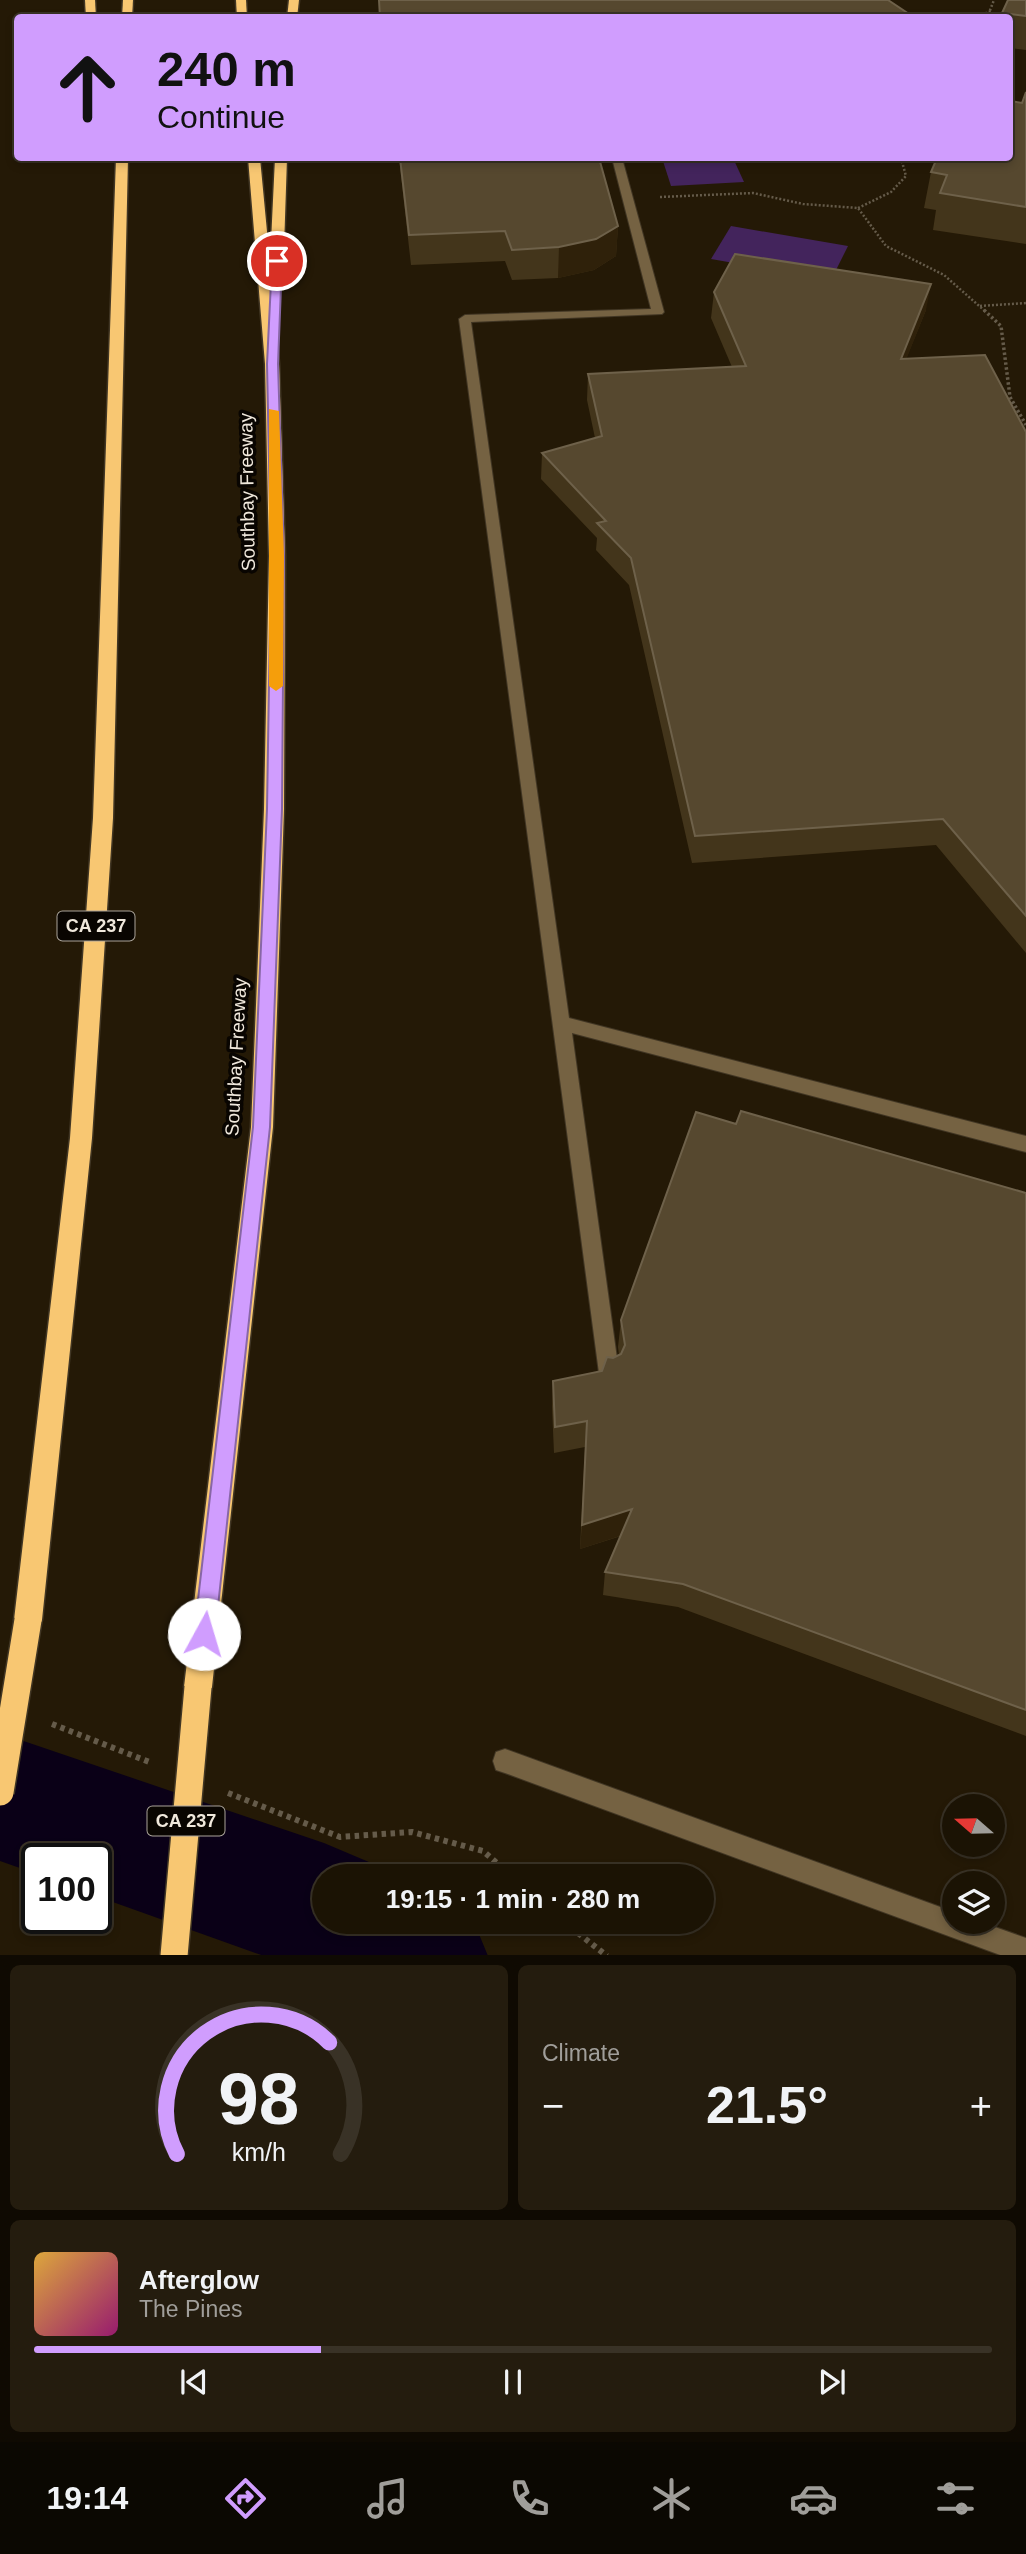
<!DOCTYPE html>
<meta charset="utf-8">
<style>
body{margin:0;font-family:Helvetica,sans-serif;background:#241c0e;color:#f1f3f6;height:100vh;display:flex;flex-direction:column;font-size:26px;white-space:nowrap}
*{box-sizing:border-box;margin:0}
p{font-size:23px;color:#a09e9a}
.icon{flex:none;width:38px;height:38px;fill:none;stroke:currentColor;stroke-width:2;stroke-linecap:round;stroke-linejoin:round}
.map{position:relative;height:1955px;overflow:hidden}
.sheet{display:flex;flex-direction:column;gap:10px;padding:10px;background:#0f0a02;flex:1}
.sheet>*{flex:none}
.banner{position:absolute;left:14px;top:14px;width:999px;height:147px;border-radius:7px;box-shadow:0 4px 10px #0003,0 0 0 2px #393226;background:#d09dfe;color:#111;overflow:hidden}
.needle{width:46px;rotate:290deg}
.controls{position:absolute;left:942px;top:1794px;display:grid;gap:14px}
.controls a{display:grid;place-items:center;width:63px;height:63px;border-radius:50%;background:#1b1304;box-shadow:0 4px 10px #0003,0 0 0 2px #393226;font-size:35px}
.speed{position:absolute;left:21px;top:1843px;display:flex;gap:14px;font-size:35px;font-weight:700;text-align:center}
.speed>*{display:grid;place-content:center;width:91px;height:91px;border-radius:50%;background:#1b1304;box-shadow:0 4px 10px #0003,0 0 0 2px #393226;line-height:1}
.speed .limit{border:4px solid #111;border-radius:10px;background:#fff;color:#111}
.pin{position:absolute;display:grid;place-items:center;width:60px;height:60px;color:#fff;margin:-30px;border:4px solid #fff;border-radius:50%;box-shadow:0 2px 7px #0007}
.me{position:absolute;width:77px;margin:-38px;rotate:6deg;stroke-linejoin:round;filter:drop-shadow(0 0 5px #0008)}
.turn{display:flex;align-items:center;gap:24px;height:147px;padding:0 28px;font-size:32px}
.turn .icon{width:91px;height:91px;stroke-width:2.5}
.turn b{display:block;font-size:49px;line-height:60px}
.big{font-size:52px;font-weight:600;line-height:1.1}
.sheet .widget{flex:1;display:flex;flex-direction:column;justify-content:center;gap:10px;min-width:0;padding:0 24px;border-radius:10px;background:#241c0e}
.sheet .dial{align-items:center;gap:0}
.dial svg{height:182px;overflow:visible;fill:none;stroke:#393226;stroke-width:7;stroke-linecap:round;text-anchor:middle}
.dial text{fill:#f1f3f6;stroke:none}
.song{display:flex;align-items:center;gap:21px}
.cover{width:84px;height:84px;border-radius:10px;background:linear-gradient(135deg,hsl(40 70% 55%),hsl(320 70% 35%))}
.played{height:7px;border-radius:4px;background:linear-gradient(90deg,#d09dfe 30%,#393226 30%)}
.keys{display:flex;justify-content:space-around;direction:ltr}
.heat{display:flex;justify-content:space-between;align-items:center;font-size:38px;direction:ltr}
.sheet .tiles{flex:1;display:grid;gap:10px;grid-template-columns:1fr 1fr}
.widget:last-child{grid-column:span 2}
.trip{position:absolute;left:312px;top:1864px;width:402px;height:70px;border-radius:35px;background:#1b1304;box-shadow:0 4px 10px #0003,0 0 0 2px #393226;font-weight:600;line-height:70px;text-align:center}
.dock{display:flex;height:112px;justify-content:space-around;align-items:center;background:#0b0802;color:#a09e9a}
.dock .icon{width:49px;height:49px}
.dock .active{color:#d09dfe}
.dock b{font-size:32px;color:#f1f3f6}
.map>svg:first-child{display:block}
</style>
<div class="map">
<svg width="1026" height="1956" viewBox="0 0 1026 1956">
<rect width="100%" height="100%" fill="#241906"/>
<g fill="#43245c">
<path d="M662,158H733L744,182L671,186Z"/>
<path d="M731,226L848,246L831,280L711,259Z"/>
</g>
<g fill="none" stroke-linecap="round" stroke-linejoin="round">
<path fill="#0a0017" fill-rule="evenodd" d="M0,1733L324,1843L402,1876H324V1922H474L488,1956H264L96,1896V1858H37V1874L0,1861Z"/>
<defs>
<g id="lane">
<path d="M612,158H622L664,312L662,314L471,322L569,1018L1026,1136V1152L572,1033L619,1373L616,1380L609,1383L602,1380L599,1373L459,319L465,315L651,309Z"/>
<path d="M505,1749L954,1912V1922H981L1026,1938V1956H1003L505,1773L496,1770L493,1761L496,1752Z"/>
</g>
<g id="highway">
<path d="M85,0H95L96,18H86Z"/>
<path d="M123,0H133L132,18H122Z"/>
<path d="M236,0H246L247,18H237Z"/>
<path d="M289,0H299L297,18H287Z"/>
<path d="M116,158H128L113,818L92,1138L42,1620L38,1630L28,1634L18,1630L14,1620L70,1138L93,818Z"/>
<path d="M248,158H260L270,263L275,158H287L283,278L281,281H272L279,364L285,556L284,809L273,1127L212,1687L208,1697L198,1701L188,1697L184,1687L251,1127L264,809L269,556L265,364Z"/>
</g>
</defs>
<use href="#lane" stroke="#413624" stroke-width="2"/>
<use href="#highway" stroke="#413624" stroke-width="3"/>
<g stroke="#655b4a" stroke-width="2.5" stroke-dasharray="2 2" stroke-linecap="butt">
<path d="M974,18L991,11"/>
<path d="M987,18L994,0"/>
<path d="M660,197L753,193L803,204L858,208L886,246L944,275L986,312"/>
<path d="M858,208L891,192L906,176L901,158"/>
<path d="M980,306L1026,303"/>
</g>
<path stroke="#655b4a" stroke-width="3.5" stroke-dasharray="2.5 2.5" stroke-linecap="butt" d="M984,310L1001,326L1010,397L1026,425"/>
<g stroke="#655b4a" stroke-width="6" stroke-dasharray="4.5 4.5" stroke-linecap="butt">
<path d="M52,1724L152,1763"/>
<path d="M228,1793L340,1837L412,1832L483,1851L512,1876"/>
<path d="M564,1922L607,1956"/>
</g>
<use href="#lane" fill="#756242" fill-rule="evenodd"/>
<use href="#highway" fill="#f8c772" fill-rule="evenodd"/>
<defs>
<g id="highway-bridge">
<path d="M0,1792L28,1620"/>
<path d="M174,1956L198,1687"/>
</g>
</defs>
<use href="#highway-bridge" stroke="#413624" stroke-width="30" stroke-linecap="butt"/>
<use href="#highway-bridge" stroke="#f8c772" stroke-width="27"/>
</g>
<g fill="#43351b">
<path d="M1026,0V50L1010,48V18H1001L1002,13Z"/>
<path d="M1026,92V244L933,230L936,210L924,208L931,172L1022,103Z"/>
<path d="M399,158H599L618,226L616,256L594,270L558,278L512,280L505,261L411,265Z"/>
<path d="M714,292L926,310L906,359L1026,432V953L936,845L692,863L629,585L596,550L597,538L541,479L542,453L595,438L587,400L588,374L732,367L711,318Z"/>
<path d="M736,1124L1026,1193V1736L678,1607L603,1595L605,1572L621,1536L580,1549L585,1447L554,1453L552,1407L553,1381L602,1371L613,1358L619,1355L618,1347L621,1320Z"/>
</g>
<g fill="#2f210a">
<path d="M618,226L616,256L594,270L558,278L559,247Z"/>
<path d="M931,284L926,310L896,385L901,359Z"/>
<path d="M632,1509L629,1533L580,1549L582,1525Z"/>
</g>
<g fill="#56482f" stroke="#6e614a" stroke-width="2">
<path d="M379,0H888L915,18H380Z"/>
<path d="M1008,0H1026V16L1002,13Z"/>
<path d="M1026,92V207L940,193L947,175L931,172L937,158H1010V101L1022,103Z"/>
<path d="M400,158H599L618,226L596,239L559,247L512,250L505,231L409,235Z"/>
<path d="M735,254L931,284L901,359L985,355L1026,432V916L943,819L695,836L631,558L597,523L606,521L542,453L602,436L588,374L746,366L714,292Z"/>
<path d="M741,1111L1026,1193V1710L683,1584L605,1572L632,1509L582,1525L587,1421L555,1427L553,1381L602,1371L607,1357L613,1358L621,1354L625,1345L621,1320L696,1112L736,1124Z"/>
</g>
<path fill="#d09dfe" stroke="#8766a5" stroke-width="2" d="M277,258L282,261L278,364L284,556L282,809L270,1127L215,1634L212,1641L204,1644L197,1641L194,1634L253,1127L267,809L271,556L267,364L272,261Z"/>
<path fill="#f59e0b" d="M269,409L279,411L284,556L283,686L276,691L269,686Z"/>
<g text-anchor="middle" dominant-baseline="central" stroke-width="7" stroke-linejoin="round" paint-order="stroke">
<g fill="#090501" stroke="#aba49a" stroke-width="2">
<rect x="57.5" y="911.5" width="77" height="29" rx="5"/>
<rect x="147.5" y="1806.5" width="77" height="29" rx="5"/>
</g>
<g font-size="18" font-weight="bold" fill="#f0e8dc">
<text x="96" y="926">CA 237</text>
<text x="186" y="1821">CA 237</text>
</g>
<g font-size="19" fill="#f0e8dc" stroke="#090501">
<text transform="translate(247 492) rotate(-91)">Southbay Freeway</text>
<text transform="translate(236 1057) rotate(-87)">Southbay Freeway</text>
</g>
</g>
</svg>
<div class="controls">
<a><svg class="needle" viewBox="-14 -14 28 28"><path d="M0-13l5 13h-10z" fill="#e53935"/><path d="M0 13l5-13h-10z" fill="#a09e9a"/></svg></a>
<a><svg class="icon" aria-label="layers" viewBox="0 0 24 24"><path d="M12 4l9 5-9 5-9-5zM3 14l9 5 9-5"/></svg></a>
</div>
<div class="speed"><div class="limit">100</div></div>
<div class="pin" style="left:277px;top:261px;background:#d93025"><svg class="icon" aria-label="arrive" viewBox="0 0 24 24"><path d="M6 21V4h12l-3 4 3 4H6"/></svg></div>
<svg class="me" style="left:204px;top:1634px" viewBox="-20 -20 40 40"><circle r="19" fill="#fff"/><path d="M0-13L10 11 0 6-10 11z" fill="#d09dfe"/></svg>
<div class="trip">19:15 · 1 min · 280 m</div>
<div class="banner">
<div class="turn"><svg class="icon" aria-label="ahead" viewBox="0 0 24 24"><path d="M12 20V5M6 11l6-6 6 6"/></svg><div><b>240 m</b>Continue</div></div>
</div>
</div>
<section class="sheet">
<div class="tiles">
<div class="widget dial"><svg viewBox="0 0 100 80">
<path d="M14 69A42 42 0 1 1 86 69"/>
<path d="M14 69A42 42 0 0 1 81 20" stroke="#d09dfe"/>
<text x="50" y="56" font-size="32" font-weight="700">98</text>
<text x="50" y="72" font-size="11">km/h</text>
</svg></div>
<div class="widget"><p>Climate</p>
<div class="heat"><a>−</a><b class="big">21.5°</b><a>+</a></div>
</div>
<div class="widget">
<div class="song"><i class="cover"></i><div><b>Afterglow</b><p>The Pines</p></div></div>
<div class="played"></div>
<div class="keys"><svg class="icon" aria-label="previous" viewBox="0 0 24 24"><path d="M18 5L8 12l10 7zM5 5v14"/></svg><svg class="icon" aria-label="pause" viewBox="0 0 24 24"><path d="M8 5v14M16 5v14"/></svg><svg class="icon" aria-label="next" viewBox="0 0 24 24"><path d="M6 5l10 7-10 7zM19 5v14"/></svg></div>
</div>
</div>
</section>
<nav class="dock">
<b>19:14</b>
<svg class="icon active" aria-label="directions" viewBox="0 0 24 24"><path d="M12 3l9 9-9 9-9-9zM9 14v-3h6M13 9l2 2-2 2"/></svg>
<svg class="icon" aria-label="music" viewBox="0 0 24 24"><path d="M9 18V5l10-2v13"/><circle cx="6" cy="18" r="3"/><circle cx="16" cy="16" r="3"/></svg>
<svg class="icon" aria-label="phone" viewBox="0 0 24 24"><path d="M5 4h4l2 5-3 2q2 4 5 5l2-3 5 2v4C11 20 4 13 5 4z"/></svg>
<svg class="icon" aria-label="climate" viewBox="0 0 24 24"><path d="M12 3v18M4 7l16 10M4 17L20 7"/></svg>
<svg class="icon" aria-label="car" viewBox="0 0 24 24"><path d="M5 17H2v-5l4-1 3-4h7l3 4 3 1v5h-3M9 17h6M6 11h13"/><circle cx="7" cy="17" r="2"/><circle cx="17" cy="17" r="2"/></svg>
<svg class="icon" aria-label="filters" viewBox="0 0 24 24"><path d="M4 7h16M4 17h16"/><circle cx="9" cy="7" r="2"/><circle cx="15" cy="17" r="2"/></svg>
</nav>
